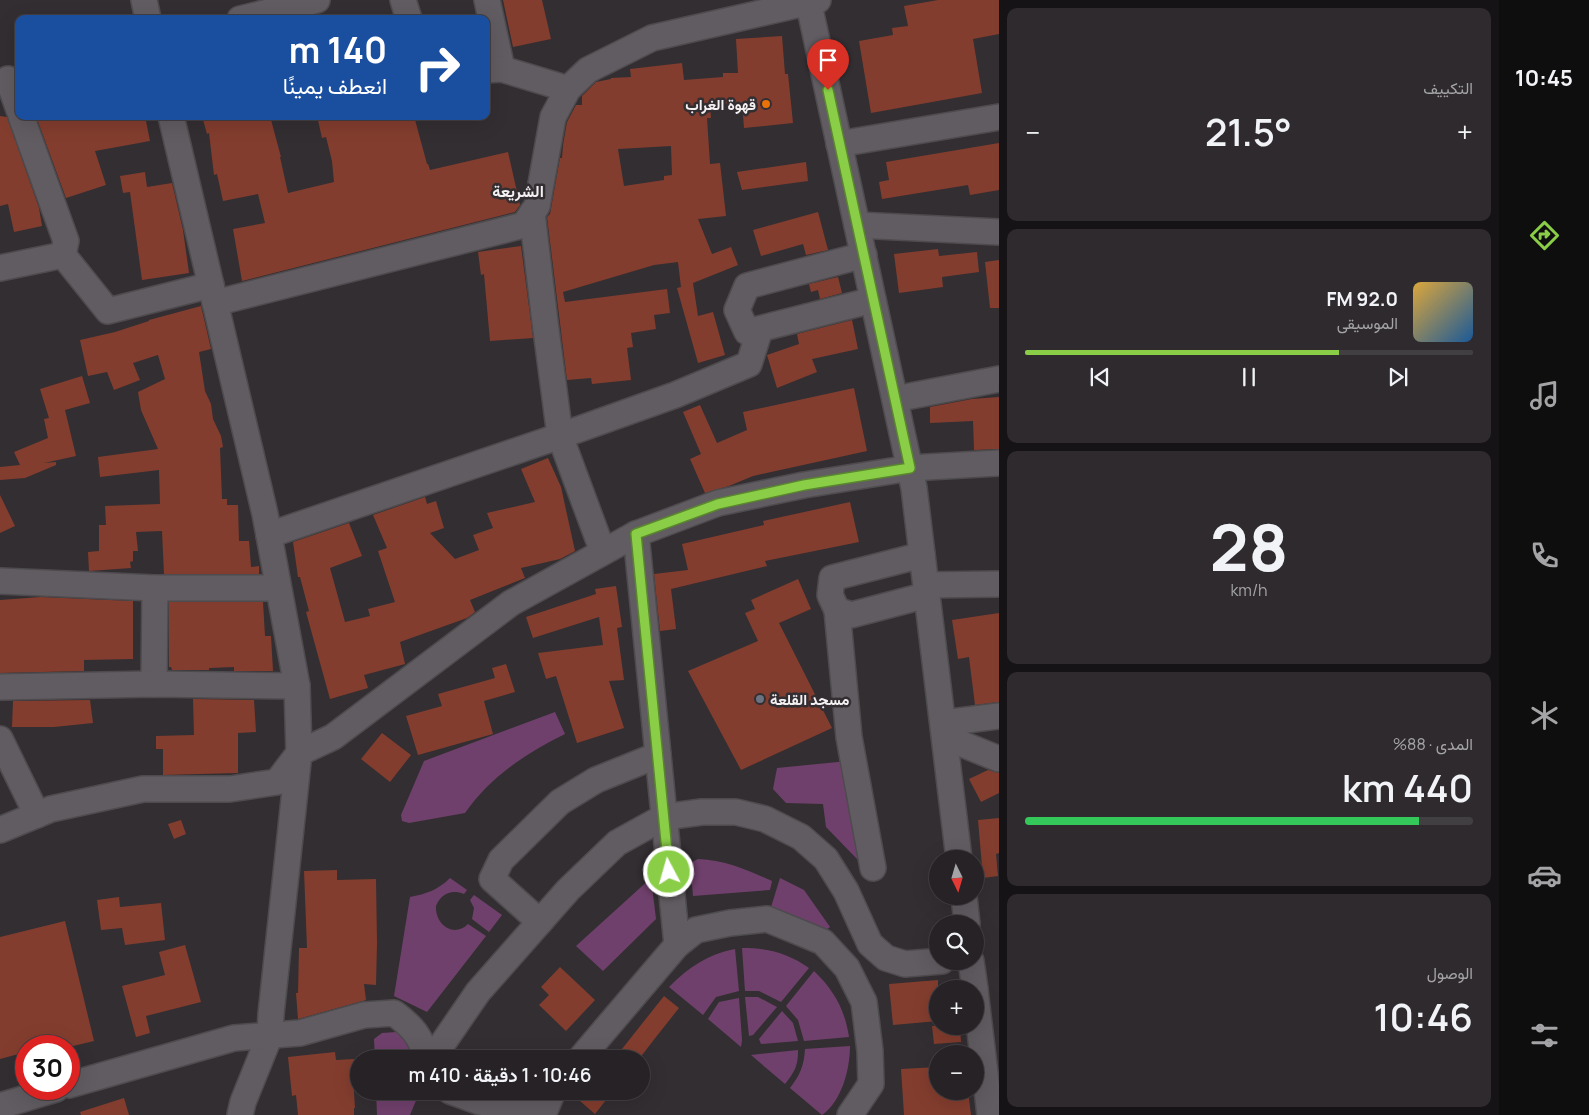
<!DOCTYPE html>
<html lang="ar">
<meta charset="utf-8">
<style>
body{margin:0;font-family:Manrope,Vazirmatn,sans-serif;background:#2e2a2e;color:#f1f3f6;direction:rtl;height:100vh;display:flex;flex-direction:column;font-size:19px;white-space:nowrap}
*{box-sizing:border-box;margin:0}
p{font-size:16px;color:#a4a4a7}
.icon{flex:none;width:28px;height:28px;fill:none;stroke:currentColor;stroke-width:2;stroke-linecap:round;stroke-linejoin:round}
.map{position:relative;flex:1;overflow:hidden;direction:ltr}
.details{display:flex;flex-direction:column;gap:8px;padding:8px;background:#151315;width:500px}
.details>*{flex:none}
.guide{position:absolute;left:15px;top:15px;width:475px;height:105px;border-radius:10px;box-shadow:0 5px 20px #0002,0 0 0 1px #423f43;direction:rtl;background:#1a4fa0;color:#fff;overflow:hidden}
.needle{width:32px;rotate:175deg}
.controls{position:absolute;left:929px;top:850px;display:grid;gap:10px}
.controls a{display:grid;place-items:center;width:55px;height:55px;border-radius:50%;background:#262226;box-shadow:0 5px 20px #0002,0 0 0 1px #423f43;font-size:25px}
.speed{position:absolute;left:15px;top:1035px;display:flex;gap:10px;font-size:25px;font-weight:700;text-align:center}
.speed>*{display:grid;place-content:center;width:65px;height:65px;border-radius:50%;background:#262226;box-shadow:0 5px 20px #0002,0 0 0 1px #423f43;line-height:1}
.speed .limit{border:8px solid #d22;background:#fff;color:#111}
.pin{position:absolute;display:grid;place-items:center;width:42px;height:42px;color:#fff;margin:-51px -21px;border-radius:50% 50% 50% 0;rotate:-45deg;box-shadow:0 0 5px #0007}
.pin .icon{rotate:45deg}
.me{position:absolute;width:55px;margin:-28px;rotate:354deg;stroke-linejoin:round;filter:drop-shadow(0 0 4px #0008)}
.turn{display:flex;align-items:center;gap:18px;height:105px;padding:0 20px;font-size:22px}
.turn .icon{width:65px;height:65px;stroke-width:2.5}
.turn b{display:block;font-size:35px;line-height:42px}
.big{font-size:38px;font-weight:600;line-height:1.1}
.details .card{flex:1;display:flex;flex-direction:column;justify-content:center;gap:8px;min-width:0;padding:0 18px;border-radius:10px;background:#2e2a2e}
.details .dial{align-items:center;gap:0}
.dial b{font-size:65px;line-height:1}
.song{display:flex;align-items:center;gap:15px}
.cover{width:60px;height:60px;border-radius:8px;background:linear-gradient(135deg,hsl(40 70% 55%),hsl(210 70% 35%))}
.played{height:5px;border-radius:2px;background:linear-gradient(90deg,#8ace48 70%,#423f43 70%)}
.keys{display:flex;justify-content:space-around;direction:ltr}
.heat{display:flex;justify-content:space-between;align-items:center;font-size:28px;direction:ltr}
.charge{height:8px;border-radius:4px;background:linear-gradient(90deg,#34c759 88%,#423f43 0)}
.trip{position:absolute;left:350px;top:1050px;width:300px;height:50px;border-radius:25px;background:#262226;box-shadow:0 5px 20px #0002,0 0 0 1px #423f43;font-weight:600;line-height:50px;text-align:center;direction:rtl}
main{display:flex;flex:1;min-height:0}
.tab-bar{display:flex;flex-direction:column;width:90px;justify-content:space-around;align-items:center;background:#0f0e0f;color:#a4a4a7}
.tab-bar .icon{width:35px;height:35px}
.tab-bar .active{color:#8ace48}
.tab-bar b{font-size:22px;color:#f1f3f6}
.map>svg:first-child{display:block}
</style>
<main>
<nav class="tab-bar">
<b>10:45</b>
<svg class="icon active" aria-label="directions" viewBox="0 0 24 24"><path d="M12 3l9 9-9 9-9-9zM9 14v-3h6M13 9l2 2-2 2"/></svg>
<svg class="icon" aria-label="music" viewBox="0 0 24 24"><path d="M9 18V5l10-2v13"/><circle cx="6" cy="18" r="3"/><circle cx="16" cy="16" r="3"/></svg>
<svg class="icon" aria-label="phone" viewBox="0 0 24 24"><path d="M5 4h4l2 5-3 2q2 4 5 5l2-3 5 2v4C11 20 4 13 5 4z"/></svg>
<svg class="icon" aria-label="climate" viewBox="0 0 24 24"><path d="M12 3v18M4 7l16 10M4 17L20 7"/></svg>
<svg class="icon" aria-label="car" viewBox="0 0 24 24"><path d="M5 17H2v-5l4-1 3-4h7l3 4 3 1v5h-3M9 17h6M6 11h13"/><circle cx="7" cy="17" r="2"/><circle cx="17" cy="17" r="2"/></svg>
<svg class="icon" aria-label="filters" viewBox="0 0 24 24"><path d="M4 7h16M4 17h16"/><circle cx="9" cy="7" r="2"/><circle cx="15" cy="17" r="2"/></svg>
</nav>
<section class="details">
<div class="card"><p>التكييف</p>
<div class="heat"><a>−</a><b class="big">21.5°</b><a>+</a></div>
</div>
<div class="card">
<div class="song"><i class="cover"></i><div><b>92.0 FM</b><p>الموسيقى</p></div></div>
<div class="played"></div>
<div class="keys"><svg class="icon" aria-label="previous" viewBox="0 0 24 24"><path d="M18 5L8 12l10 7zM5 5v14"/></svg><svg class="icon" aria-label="pause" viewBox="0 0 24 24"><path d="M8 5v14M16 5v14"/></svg><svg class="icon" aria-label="next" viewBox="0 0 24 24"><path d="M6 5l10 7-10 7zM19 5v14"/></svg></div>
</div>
<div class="card dial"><b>28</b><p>km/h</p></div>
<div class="card"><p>المدى · 88%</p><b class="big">440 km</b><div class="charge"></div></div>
<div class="card"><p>الوصول</p><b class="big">10:46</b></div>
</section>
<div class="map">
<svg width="999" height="1115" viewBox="0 0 999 1115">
<rect width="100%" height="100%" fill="#332e32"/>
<g fill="#70406c">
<path d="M555,712L565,734C526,753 490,777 465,813L409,823L402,821L401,815L424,761Z"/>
<path d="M848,761L868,851L857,859L826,827L823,804L786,803L773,789L777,768Z"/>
<path d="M698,859C726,860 747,870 772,881L770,890L693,896L690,863Z"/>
<path d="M450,878L467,890L464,894C451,889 441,894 436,906C435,925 454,938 468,924L486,936L427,1012L394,996L410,897C426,894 438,890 450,878Z"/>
<path d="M651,878L656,919L603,971L576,946Z"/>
<path d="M780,878L804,890L830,927L823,932L771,907Z"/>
<path d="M474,895L502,915L489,932L472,919L474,908L470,900Z"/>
<path d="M742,948C767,948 788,953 809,968L781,1002L759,991H745Z"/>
<path d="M735,949L739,991L716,997L703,1015L669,987C689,967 708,954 735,949Z"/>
<path d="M814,971C834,990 845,1010 849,1037L804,1041L798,1020L786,1006Z"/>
<path d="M745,997H758L777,1007L753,1035L749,1036Z"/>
<path d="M739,998L742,1040L741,1047L708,1019L719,1002Z"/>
<path d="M782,1011L793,1023L798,1041L761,1044L759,1039Z"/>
<path d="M396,1032L406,1040L415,1059H375L374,1039L382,1033Z"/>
<path d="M850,1046C850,1069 842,1101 822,1115L790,1088C800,1075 804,1066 805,1049Z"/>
<path d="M798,1050C798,1066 795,1071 785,1084L751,1055Z"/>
<path d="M376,1091H420L410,1115H377Z"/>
</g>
<g fill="#833d2e" fill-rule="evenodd">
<path d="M503,0H542L551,39L513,47Z"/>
<path d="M938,0H999V34L973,39L982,93L871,113L859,41L893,35L892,28L908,26L904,6Z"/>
<path d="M782,36L785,74H788L793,123L744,128L742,103L710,104L711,118H707L710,164L720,163L726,216L698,219L712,254L731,247L738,265L693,283L698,316L713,312L725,355L698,363L677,288L681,287L678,262L654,265L563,292L565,302L667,289L670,313L654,315L656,329L631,333L633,347L627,348L631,380L592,384L591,378L567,380L547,217L550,214L560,158H562L563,145L567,122L576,105H582V96L596,82L611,79V78L631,77L630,69L682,63L684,80L723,77V73H738L736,39ZM671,146L672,175L664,176V180L624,186L618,149Z"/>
<path d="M0,116L7,117L39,208L42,226L14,232L8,204L0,206Z"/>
<path d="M36,116H145L150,141L95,151L106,185L66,198Z"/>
<path d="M202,116H270L281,157H280L288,193L334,182L332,161L326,137L322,138L317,116H414L427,164H428L430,170L508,152L520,205L515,212L242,281L233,229L265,223L258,194L223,201L217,174L214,175L209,133L207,134Z"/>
<path d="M999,143V190L970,195L968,185L882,199L879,182L889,180L886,162Z"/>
<path d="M806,162L808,181L742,190L737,172Z"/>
<path d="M145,172L147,187L172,183L183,230L189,273L142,280L130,192L123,193L120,176Z"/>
<path d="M818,212L828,250L806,255L803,244L761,256L753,230Z"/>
<path d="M521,246L533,338L490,341L484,274L481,275L478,252Z"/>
<path d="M938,249L939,256L977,252L979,272L942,277L943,287L899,293L894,254Z"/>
<path d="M999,260V308H990L985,262Z"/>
<path d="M838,277L842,293L820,299L818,290L811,292L809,284Z"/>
<path d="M201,306L211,349L199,352L205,391L211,404L213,419L221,436L223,447L220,448L222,499H227V505H238L239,541H249L251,567L259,566V574H164L162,531L136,532L138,551H133V561L130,562L131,568L89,571L88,552L99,551V525H106L105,506L160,504L159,470L100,477L98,457L158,449L141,410L138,392L165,379L158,355L133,363L140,380L114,390L107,372L88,376L80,340L115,332L149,321V320Z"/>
<path d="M852,320L858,349L812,359L817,372L777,388L767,355L799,344L797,334Z"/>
<path d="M82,376L90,403L65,410L76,456L44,463L56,462V465L25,478L0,480V467L20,465L14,452L48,438L44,419L49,418L40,389Z"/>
<path d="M854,388L867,451L753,476L729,486L705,493L690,459L701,454L683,412L700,405L717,443L747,430L743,412Z"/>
<path d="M999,397V449L974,450L973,421L930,423V407L972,399Z"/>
<path d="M548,458L561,487L575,551L560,559L521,568L525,578L470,600L475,612L467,618L400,642L405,664L364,675L368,688L330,699L306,612L309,611L300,577H298L293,542L349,523L362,556L330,568L345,622L370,616L368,609L395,602L378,551L387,548L373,515L425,497L427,504L436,501L444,528L430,533L455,559L479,550L473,535L493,528L487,513L535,502L521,469Z"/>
<path d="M0,495L15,526L0,533Z"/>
<path d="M850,502L859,542L765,561L767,566L671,589L676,629L660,631L654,574L688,570L682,544L764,525L763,521Z"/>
<path d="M798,579L811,609L779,623L832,728L741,770L688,671L758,641L745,613L755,609L751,600Z"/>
<path d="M616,586L622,627L617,628L624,680L609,681L624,728L577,743L556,676L546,679L538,653L603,645L599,617L533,638L526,617L596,594L595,589Z"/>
<path d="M41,597L133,601V659L84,660V671L0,673V600Z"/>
<path d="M169,602H263L265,636H271L273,671H234V667L209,668V670H172L171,667H169Z"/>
<path d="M999,613V702L975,705L969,657L958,659L952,620Z"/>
<path d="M506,664L515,692L484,701L493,734L418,755L406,716L442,706L438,694L495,678L492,668Z"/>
<path d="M193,699L254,700L256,732L238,733V773L163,775V749H156V736L194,735Z"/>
<path d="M90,700L93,723L54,727H12L13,701Z"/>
<path d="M382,733L411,755L390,782L361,759Z"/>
<path d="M988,770L999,773V793L981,802L969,779Z"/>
<path d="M999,818V853L996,854L998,876L983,878L978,820Z"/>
<path d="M181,820L186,834L174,839L168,824Z"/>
<path d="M337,870V880L376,879L377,943L376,985L364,984L366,1000L298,1019L296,993H298L299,948H307L304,871Z"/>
<path d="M119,897L120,907L161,903L165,940L125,945L122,928L101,930L97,900Z"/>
<path d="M65,921L94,1041L73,1046H26V1052L0,1059V937Z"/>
<path d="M185,945L201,1002L146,1016L150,1033L136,1037L122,986L165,975L159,952Z"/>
<path d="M560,967L595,1000L566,1031L539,1005L549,995L541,987Z"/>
<path d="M938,980V1021L893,1025L889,984Z"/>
<path d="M664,996L679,1008L656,1037L639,1059H614Z"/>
<path d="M932,1026H960L961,1042L934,1044Z"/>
<path d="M335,1052L336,1060L354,1059L356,1077H353L355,1108H354V1115H298L296,1095L292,1096L288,1057Z"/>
<path d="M938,1067V1091H968L971,1115H904L901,1069Z"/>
<path d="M588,1091H613L595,1114L580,1101Z"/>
<path d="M124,1098L129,1115H81L80,1112Z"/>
</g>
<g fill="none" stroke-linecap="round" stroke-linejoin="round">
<defs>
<g id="minor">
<path d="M144,0L148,19"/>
<path d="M403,0L409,19"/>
<path d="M487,0L502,69"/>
<path d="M808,0L914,488L959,859"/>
<path d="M240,19L317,0"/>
<path d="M486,70L502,69L568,89"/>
<path d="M8,79L19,110"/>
<path d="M171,116L265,514L297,686L299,753L271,1014L270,1035L243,1102L240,1115"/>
<path d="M839,144L999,117"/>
<path d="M532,213L545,322L560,436L603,552"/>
<path d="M857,225L999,232"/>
<path d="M63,255L108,311L211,285"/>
<path d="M864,255L747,286L737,310L747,332L873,300"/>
<path d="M0,268L63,255L66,241L21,116"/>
<path d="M215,303L524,225L537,206L553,117L568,89L588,70L652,38L818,0"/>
<path d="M895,399L999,379"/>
<path d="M636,534L677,945"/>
<path d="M269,535L560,436L675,395L749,364L760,329"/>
<path d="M922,555L832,578L830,595L837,610L851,615L927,595"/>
<path d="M0,581L155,588H278"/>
<path d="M926,585L999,584"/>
<path d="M837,610L849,737L873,868"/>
<path d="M154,684L155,588"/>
<path d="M0,687L154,684L297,686"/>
<path d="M943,723L999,716"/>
<path d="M945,737L999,759"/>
<path d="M0,739L37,815"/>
<path d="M0,830L51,809L143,789H230L277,782L299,753L333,737L511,603L636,534L718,503L804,485L910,468L999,463"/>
<path d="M964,896L967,924"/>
<path d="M540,922L492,879L501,860L560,802L596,780L658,755"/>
<path d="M971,961L975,989"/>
<path d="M975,990L990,1115"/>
<path d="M432,1059L478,992L568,890L617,843L664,817L702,812H736L765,819L801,837L826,859L846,891L870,944L886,958L905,964L942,961"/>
<path d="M580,1059L677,945L696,930L730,923L767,919L823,942L847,968L864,1002L870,1051L871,1084L850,1115"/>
<path d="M69,1085L234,1038L300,1033L364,1015L394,1013C414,1028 419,1035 428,1059"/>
<path d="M450,1091L480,1102L544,1113"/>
<path d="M0,1106L56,1089"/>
<path d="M543,1115L553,1091"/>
</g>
</defs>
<use href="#minor" stroke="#4e4b4e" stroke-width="28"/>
<use href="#minor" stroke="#615c61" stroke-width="25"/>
</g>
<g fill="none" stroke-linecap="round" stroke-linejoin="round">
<defs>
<path id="route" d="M669,872L636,534L718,504L804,485L910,468L828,90"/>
</defs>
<use href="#route" stroke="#5a862f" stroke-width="12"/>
<use href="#route" stroke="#8ace48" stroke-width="9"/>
</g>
<circle fill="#e8710a" stroke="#332e32" stroke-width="2" cx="766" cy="104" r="5"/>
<circle fill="#6b7280" stroke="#332e32" stroke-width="2" cx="760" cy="699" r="5"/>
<g text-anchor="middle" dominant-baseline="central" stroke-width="5" stroke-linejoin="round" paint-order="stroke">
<g font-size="15" font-weight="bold" fill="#f4f1f3" stroke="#332e32" text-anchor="end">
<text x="756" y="104">قهوة الغراب</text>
<text x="770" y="699" text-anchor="start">مسجد القلعة</text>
</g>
<g font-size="16" font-weight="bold" fill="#f4f1f3" stroke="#332e32">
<text x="518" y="191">الشريعة</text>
</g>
</g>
</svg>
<div class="controls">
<a><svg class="needle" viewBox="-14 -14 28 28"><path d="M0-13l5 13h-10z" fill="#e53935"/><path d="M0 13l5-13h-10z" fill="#a4a4a7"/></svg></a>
<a><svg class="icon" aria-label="search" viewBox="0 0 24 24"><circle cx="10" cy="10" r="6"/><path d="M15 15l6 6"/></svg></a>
<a>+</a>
<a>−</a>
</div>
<div class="speed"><div class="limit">30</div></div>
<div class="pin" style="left:828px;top:90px;background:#d93025"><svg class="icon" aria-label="arrive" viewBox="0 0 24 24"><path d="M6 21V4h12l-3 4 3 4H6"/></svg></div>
<svg class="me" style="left:669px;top:872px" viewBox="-20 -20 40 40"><circle r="17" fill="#8ace48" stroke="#fff" stroke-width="3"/><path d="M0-11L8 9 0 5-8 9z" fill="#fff"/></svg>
<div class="trip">10:46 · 1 دقيقة · 410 m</div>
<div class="guide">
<div class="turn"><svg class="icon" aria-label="right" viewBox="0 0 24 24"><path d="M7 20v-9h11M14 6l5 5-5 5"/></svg><div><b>140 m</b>انعطف يمينًا</div></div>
</div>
</div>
</main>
